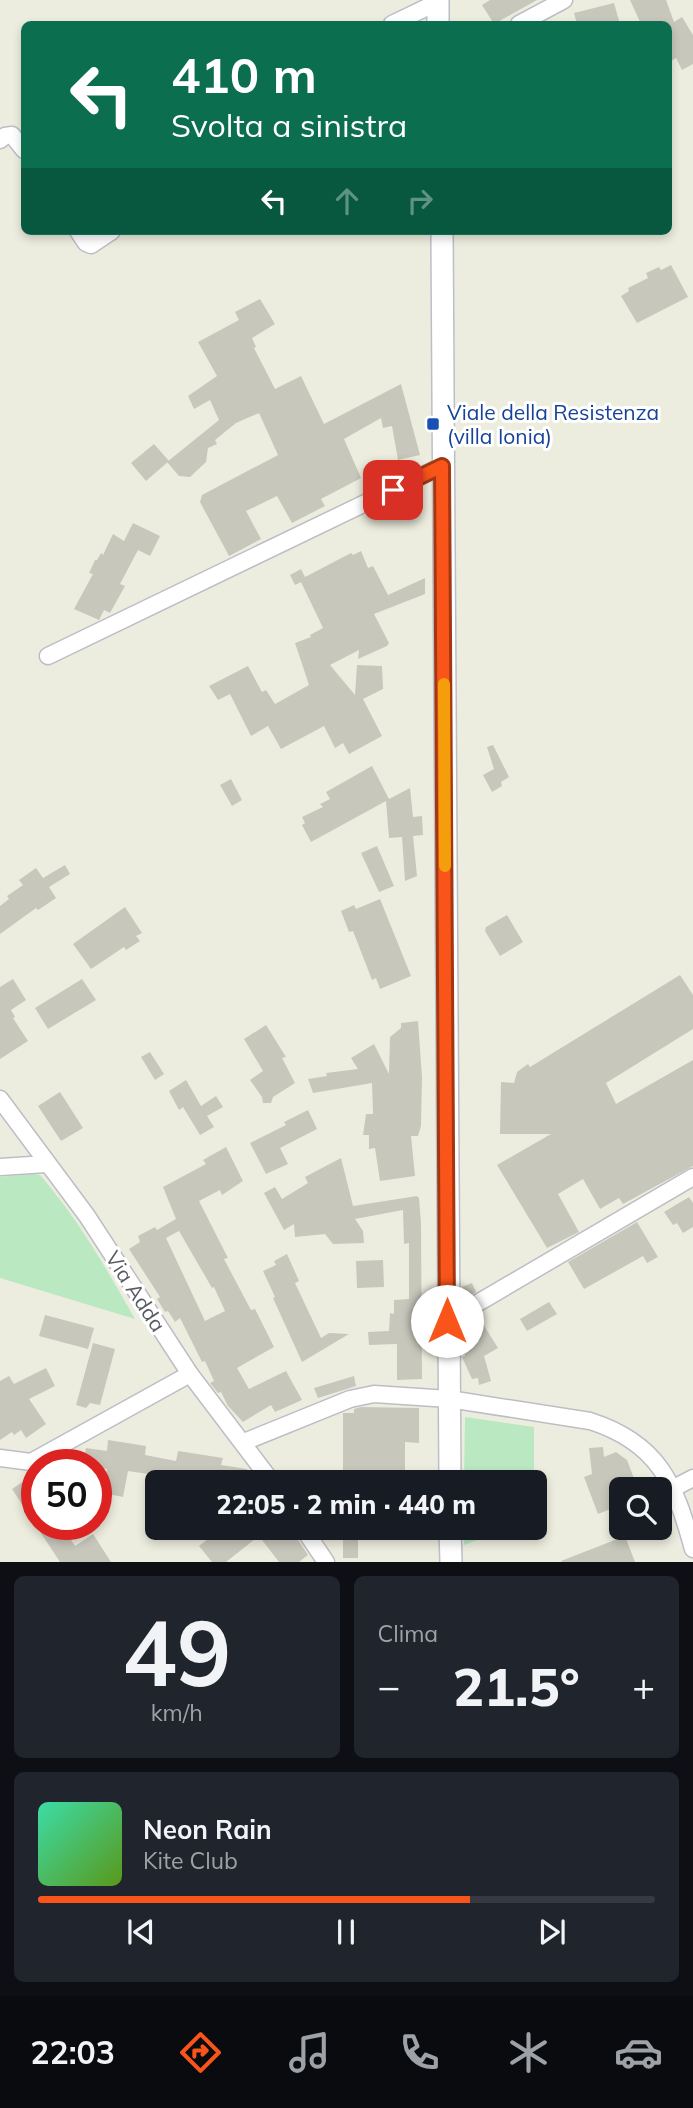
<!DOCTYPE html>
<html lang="it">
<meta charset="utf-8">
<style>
body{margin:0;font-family:Mulish,sans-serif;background:#20242c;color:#f1f3f6;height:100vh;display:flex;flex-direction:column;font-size:26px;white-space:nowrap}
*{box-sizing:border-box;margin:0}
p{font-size:23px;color:#9ea1a6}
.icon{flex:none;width:38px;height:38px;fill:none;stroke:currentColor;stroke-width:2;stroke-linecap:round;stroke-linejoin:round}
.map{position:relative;height:1562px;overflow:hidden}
.panel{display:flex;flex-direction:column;gap:14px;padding:14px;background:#0d0f14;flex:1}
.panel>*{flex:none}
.hud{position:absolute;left:21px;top:21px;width:651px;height:214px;border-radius:10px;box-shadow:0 4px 10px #0003;background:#0b6e4f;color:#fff;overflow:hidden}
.controls{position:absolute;left:609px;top:1477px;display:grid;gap:14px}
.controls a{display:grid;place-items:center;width:63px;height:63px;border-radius:10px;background:#171b24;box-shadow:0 4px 10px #0003;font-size:35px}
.speed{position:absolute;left:21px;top:1449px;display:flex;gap:14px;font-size:35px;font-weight:700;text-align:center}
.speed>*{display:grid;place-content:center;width:91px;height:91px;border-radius:50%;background:#171b24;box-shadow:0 4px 10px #0003;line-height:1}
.speed .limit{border:10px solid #d22;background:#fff;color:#111}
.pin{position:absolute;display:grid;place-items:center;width:60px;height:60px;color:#fff;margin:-30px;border-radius:14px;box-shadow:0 4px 10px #0006}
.me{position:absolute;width:77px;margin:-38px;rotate:0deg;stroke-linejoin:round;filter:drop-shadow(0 0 5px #0008)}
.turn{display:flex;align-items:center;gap:24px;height:147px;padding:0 35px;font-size:32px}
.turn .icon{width:91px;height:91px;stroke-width:2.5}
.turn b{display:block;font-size:49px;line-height:60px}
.lanes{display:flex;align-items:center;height:66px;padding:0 35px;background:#0003;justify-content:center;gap:35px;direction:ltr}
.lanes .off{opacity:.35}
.big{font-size:52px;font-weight:800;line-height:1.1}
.panel .widget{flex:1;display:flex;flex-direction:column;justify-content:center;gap:10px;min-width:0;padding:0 24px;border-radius:10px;background:#20242c}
.panel .dial{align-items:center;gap:0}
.dial b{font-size:91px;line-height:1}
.song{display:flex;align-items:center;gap:21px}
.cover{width:84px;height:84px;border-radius:10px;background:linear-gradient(135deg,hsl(160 70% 55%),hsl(90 70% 35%))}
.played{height:7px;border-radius:4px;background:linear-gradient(90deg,#f9541a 70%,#363941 70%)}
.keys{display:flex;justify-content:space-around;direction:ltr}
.heat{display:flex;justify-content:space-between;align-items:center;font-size:38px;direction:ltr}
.panel .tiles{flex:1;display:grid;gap:14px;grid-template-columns:1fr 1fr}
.widget:last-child{grid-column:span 2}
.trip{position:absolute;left:145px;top:1470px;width:402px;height:70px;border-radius:10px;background:#171b24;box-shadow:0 4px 10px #0003;font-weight:800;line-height:70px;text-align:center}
.dock{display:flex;height:112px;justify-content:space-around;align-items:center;background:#090b0e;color:#9ea1a6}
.dock .icon{width:49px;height:49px}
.dock .selected{color:#f9541a}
.dock b{font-size:32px;color:#f1f3f6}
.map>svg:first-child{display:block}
</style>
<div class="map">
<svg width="693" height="1562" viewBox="0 0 693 1562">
<rect width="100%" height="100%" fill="#ededdf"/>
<g fill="#b9e8c1">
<path d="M34,1174L40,1175C78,1219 106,1268 135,1319L0,1278V1177Z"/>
<path d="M465,1417L534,1427V1482H464Z"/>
<path d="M464,1528H509L464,1545Z"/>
</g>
<g fill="#c8c7bc" fill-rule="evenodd">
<path d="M490,0H537L494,24L482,5Z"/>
<path d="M630,0H666L674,22L682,17L693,35V64L682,70L676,58L668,63L670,24H641Z"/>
<path d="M614,3L620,24H577L574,13Z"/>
<path d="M671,265L688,297L637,323L621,296L629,291L628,288L648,278L646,273L659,267L661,270Z"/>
<path d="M260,299L275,324L252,338L256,347L254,348L275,389L301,376L324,424L401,384L420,455L398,460L392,426L383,428L381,418L344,439L361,478L321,499L325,506L292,523L277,496L246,511L261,539L229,556L200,502L202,495L278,455L259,413L236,423L215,440L217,444L208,448L206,462L190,477L179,476L167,462L219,420L210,400L194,409L188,396L217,376L198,342L239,320L235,312Z"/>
<path d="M154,444L169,461L146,481L131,463Z"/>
<path d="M133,523L160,536L150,556L138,550L120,584L125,586L110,613L104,610L99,620L74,609L93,574L89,573L95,560H97L101,553L103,555L113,534L124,541Z"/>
<path d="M361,551L368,568L373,566L388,595L425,578V594L374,614L389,643L387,646L358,659L359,650L330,665L355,695L357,665L382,666L383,689L363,699L382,736L349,754L343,743L335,748L324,726L281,749L268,726L251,736L230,694L218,700L209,686L248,666L262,692L266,690L275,704L309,685L295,643L311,637L310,635L323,628L301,582L295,585L290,575L301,569L305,577L351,553L353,555Z"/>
<path d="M493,745L509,777L501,782L502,786L492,792L483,775L494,769L487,747Z"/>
<path d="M372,766L389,799L410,788L413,817L422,816L423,835L413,836L417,876L405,881L402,837L389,838L386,801L311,842L302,825L305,823L302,817L323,807L320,804L330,799L326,792Z"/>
<path d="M231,779L242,800L232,806L220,785Z"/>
<path d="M377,846L394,886L379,892L361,853Z"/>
<path d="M65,865L70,874L49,887L56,898L38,910L36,908L0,934V906L9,899L7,896L23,885L19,880L36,868L43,878Z"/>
<path d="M380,899L411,976L380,989L376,978L372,980L353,931L349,932L341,911L354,905L356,909Z"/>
<path d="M125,907L142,933L136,936L140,941L126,950L124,947L91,969L73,944Z"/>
<path d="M507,915L523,942L500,956L485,931L486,927Z"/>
<path d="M680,975L693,995V1029L606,1083L616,1104L693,1060V1166L623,1204L619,1198L600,1209L583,1179L558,1194L579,1232L547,1248L497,1165L551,1134H500L501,1082L514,1083L517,1072L528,1064L530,1067Z"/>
<path d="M13,979L26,1000L11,1010L15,1017L13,1018L28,1041L0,1059V987Z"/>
<path d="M82,979L96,1000L48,1029L35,1008Z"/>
<path d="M418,1021L422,1077L421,1126L418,1136H411L415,1176L380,1181L375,1148L369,1149V1135H363L366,1114H373L372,1083L313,1093L308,1079L327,1076L326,1073L358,1069L351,1058L374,1044L389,1074L390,1037L401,1028V1023Z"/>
<path d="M266,1025L286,1057L282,1058L295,1083L273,1097L271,1103H263L262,1097L250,1080L263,1071L244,1039Z"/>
<path d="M150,1052L164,1074L155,1080L141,1057Z"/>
<path d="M186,1080L201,1106L216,1096L223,1107L207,1116L214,1127L200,1135L183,1107L179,1110L169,1091Z"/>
<path d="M60,1092L83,1128L61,1141L38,1106Z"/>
<path d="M308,1110L317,1129L280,1148L288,1164L266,1174L250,1143L286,1125L284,1122Z"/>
<path d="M226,1147L243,1181L222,1195L220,1190L199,1201L228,1258L224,1259L251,1310L255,1309L274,1347L237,1368L249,1389L286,1371L302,1400L275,1412L271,1405L243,1422L228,1406L221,1392L218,1393L210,1383L214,1381L205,1361L202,1362L180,1318L175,1322L168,1311L165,1312L157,1299L160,1297L129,1249L140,1242L138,1236L155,1227L157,1230L176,1219L163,1187L206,1164L203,1160ZM179,1231L212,1288L214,1287L225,1311L205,1321L166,1238Z"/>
<path d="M341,1158L353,1206L417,1196L419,1198L421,1223L422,1379L397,1380V1344L369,1345L368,1332L389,1331L390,1313L394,1314V1300L409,1299V1243L404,1244L403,1210L355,1219L363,1231L364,1243L333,1244L325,1234L295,1237L294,1224L284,1230L264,1193L275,1187L282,1199L308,1183L305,1177Z"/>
<path d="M689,1197L693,1203V1227L683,1233L677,1223L673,1225L664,1212Z"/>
<path d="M637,1222L658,1257L647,1263L643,1256L584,1289L568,1262Z"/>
<path d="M287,1254L299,1281L295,1283L321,1338L329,1333L349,1334L302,1362L273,1298L275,1297L263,1271L276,1265L274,1261Z"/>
<path d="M383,1260L384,1287L357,1288L356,1261Z"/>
<path d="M472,1283L476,1292L462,1300V1287Z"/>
<path d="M549,1302L557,1314L527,1331L520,1319Z"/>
<path d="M45,1315L94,1328L88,1349L39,1336Z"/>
<path d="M483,1324L498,1348L484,1356L491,1381L479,1385L478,1378L472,1379L462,1357L465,1356L462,1335Z"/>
<path d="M93,1343L115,1349L100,1405L90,1403L86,1408L76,1405Z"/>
<path d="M46,1368L55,1386L29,1399L46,1424L26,1438L21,1430L14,1435L12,1432L0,1440V1381L9,1376L14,1384Z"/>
<path d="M354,1376L356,1386L318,1398L314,1388Z"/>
<path d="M361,1407L419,1408V1443L405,1442V1482H343V1413H354V1409Z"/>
<path d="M108,1440L146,1446L145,1455L176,1461L178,1451L223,1458L221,1465L247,1469L245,1482H201L128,1471L123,1497L103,1493L107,1469L96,1467V1465H83L86,1448L107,1451Z"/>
<path d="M603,1447L604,1457L616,1452L627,1460L638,1489H621V1505L598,1514L584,1477L592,1474L589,1448Z"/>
<path d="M30,1477L37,1488V1524H61L75,1546L93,1534L111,1562H60L12,1489Z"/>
<path d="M222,1528H290L308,1555L299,1562H279L259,1536L226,1562H212L199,1546Z"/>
<rect x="343" y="1528" width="15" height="30"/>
<path d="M625,1536L635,1562H562L561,1561Z"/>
</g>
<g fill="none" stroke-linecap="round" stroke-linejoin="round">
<defs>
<g id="minor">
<path d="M392,24L438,2"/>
<path d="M519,24L564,0"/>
<path d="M0,140L5,136L12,135L24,150"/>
<path d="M78,231L86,243L91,245L112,231"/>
<path d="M48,656L442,466"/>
<path d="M0,1099L87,1216L190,1374L272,1482"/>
<path d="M0,1167L46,1164"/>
<path d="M447,1321L693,1177"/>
<path d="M244,1442L350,1399L374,1394L449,1399L590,1421C659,1443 675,1484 693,1549"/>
<path d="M0,1458L31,1462L190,1374"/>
<path d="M672,1489L693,1478"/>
<path d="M303,1528L326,1562"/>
</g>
<g id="secondary">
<path d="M438,0V24"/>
<path d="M442,231L450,1482"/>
<path d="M450,1528L451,1562"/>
</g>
</defs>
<use href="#minor" stroke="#bdbec5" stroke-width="19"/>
<use href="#secondary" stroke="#bcbfc7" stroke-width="24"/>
<use href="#minor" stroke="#fff" stroke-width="16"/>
<use href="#secondary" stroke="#fff" stroke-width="21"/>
</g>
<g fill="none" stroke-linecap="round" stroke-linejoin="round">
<defs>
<path id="route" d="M393,490L442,466L447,1321"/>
</defs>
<use href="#route" stroke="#a23711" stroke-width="18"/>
<use href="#route" stroke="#f9541a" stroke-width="12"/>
<path stroke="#f59e0b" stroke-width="12" d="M444,684L445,866"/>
</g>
<rect fill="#1a4fb4" stroke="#fff" stroke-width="2.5" x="426" y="417" width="14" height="14" rx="3.5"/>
<g text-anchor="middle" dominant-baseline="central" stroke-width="6" stroke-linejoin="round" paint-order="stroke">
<g font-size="21" fill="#164399" stroke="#fff" text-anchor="start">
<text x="447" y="412">Viale della Resistenza<tspan x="447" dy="24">(villa Ionia)</tspan></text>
</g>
<g font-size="21" fill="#585b62" stroke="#fff">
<text transform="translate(136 1291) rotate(57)">Via Adda</text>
</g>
</g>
</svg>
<div class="controls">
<a><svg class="icon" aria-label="search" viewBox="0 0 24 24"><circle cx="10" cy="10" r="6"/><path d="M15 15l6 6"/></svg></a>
</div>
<div class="speed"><div class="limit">50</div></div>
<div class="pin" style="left:393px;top:490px;background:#d93025"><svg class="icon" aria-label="arrive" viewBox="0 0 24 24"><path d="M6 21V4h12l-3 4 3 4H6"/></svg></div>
<svg class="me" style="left:447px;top:1321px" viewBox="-20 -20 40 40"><circle r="19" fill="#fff"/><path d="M0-13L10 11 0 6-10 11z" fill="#f9541a"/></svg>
<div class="trip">22:05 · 2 min · 440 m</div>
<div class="hud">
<div class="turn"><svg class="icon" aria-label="left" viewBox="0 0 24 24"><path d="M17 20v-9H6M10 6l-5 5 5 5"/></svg><div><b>410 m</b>Svolta a sinistra</div></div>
<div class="lanes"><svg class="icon" aria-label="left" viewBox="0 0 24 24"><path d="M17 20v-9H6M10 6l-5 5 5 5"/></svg><svg class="icon off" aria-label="ahead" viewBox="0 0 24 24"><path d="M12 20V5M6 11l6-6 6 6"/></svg><svg class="icon off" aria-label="right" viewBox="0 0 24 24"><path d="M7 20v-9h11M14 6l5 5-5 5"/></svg></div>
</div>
</div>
<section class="panel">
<div class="tiles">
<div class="widget dial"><b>49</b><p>km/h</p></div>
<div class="widget"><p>Clima</p>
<div class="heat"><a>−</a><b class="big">21.5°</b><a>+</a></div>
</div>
<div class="widget">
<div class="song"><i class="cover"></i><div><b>Neon Rain</b><p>Kite Club</p></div></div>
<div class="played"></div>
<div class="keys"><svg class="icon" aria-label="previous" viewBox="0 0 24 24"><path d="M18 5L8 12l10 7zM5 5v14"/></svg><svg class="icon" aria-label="pause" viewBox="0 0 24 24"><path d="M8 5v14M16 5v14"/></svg><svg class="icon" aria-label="next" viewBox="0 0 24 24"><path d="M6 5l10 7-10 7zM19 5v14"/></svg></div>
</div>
</div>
</section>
<nav class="dock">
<b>22:03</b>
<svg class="icon selected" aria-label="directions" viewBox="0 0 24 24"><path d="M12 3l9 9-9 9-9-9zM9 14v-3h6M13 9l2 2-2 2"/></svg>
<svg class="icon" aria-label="music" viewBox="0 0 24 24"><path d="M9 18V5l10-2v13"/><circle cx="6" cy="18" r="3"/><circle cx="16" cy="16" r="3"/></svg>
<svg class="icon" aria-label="phone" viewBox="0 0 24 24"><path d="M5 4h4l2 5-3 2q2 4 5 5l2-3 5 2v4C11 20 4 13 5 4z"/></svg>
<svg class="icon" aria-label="climate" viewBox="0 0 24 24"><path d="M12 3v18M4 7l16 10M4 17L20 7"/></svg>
<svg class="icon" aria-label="car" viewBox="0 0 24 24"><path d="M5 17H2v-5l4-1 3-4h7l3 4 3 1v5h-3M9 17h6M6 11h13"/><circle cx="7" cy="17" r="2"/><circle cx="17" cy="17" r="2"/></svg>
</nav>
